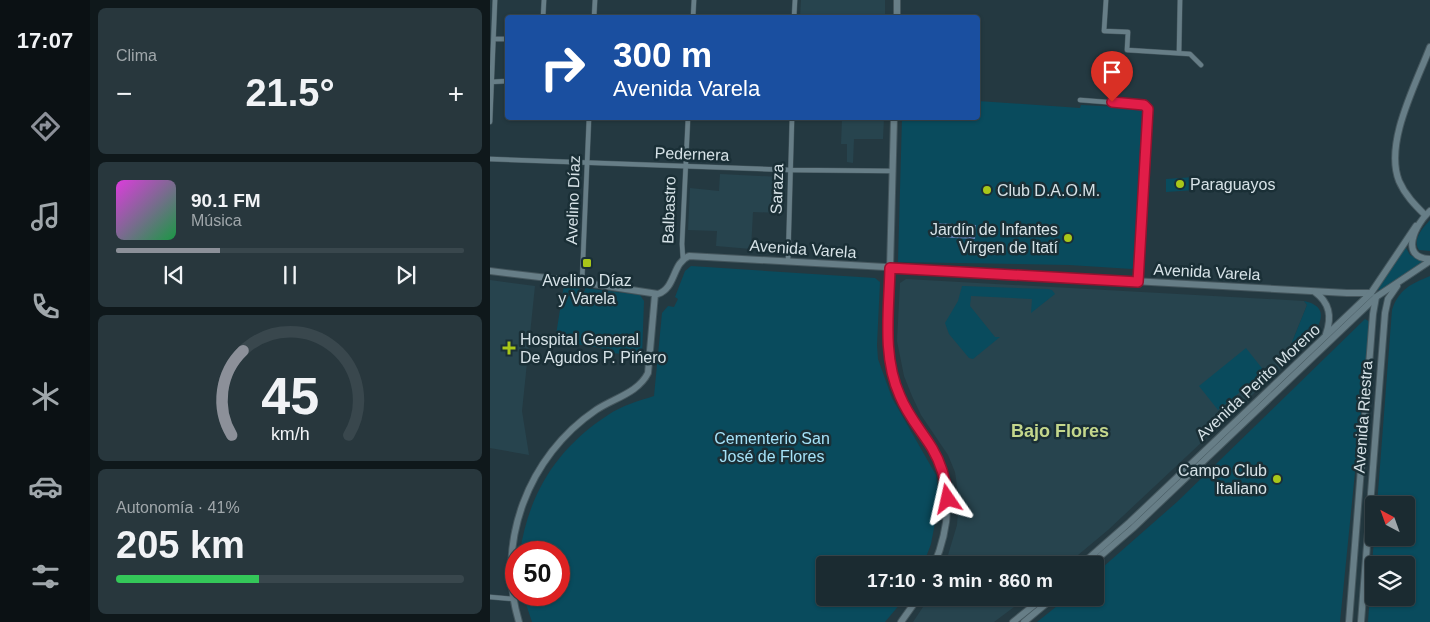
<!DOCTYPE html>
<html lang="es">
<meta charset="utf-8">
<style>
body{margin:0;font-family:Helvetica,sans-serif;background:#28373d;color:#f1f3f6;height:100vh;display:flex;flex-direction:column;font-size:19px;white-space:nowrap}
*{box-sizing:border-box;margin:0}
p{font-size:16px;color:#a0a7ab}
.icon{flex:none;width:28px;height:28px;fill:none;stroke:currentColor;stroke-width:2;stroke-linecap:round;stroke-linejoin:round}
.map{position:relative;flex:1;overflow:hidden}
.drawer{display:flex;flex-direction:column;gap:8px;padding:8px;background:#0f181b;width:400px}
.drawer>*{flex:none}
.hud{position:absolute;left:15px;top:15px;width:475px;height:105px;border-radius:5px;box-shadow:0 1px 4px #0004,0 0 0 1px #39474d;background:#1a4fa0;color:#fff;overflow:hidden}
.needle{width:32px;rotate:319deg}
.fabs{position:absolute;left:875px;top:496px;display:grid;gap:10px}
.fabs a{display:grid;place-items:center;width:50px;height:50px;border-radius:5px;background:#1b2b31;box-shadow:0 1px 4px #0004,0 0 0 1px #39474d;font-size:25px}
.speed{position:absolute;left:15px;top:541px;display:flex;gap:10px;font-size:25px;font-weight:700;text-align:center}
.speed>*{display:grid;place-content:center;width:65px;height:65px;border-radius:50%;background:#1b2b31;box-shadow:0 1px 4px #0004,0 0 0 1px #39474d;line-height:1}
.speed .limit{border:8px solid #d22;background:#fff;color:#111}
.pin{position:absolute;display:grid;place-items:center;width:42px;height:42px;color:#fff;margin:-51px -21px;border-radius:50% 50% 50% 0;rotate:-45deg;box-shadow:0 0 5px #0007}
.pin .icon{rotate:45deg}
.me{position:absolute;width:55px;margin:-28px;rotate:349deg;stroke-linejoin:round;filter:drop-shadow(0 0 4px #0008)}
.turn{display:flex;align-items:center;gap:18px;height:105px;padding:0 25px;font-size:22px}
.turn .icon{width:65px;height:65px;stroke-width:2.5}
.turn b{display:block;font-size:35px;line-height:42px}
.big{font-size:38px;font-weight:700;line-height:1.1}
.drawer .tile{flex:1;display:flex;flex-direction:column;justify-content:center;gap:8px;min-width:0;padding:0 18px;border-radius:8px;background:#28373d}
.drawer .dial{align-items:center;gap:0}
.dial svg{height:130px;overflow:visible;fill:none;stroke:#39474d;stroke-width:7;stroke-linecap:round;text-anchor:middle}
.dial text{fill:#f1f3f6;stroke:none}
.song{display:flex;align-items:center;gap:15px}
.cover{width:60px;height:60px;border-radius:8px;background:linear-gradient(135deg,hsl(300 70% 55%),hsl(140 70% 35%))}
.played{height:5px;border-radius:2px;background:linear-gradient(90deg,#8c9099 30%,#39474d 30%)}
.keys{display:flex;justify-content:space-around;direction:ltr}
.heat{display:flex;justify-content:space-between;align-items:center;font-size:28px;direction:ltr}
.charge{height:8px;border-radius:4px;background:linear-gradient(90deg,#34c759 41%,#39474d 0)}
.trip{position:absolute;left:326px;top:556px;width:288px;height:50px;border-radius:5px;background:#1b2b31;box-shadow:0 1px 4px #0004,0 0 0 1px #39474d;font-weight:700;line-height:50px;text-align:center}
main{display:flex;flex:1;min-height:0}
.dock{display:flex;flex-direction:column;width:90px;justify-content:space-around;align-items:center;background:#0b1114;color:#a0a7ab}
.dock .icon{width:35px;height:35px}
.dock .on{color:#8c9099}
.dock b{font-size:22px;color:#f1f3f6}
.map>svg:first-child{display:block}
</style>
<main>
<nav class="dock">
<b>17:07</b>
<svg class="icon on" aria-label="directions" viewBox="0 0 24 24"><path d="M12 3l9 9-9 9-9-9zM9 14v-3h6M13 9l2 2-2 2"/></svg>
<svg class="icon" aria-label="music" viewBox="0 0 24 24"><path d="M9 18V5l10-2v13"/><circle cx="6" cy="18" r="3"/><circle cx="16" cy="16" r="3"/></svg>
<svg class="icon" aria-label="phone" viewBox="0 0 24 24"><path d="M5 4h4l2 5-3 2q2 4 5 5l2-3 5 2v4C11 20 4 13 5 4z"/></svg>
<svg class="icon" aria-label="climate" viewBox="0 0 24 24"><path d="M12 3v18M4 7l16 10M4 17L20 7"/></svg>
<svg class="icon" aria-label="car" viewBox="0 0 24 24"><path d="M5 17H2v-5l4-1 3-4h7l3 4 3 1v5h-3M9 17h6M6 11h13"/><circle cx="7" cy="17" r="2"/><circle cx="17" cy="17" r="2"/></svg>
<svg class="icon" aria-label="filters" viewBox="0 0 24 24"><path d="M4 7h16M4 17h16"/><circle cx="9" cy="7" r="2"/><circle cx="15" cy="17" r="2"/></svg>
</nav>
<section class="drawer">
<div class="tile"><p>Clima</p>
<div class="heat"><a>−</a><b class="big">21.5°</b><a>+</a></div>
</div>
<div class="tile">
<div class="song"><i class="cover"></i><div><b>90.1 FM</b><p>Música</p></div></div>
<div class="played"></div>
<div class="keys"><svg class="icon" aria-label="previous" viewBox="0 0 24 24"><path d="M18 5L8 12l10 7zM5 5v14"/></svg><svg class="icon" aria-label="pause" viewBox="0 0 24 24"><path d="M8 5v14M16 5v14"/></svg><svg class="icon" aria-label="next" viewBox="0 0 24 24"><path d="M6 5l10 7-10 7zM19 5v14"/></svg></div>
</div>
<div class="tile dial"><svg viewBox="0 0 100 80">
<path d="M14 69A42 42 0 1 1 86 69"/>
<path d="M14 69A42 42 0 0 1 21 17" stroke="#8c9099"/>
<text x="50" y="56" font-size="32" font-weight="700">45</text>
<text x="50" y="72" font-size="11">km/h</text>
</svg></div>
<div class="tile"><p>Autonomía · 41%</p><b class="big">205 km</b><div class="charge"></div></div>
</section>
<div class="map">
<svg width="940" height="622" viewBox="0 0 940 622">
<rect width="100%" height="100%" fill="#243941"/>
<g fill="#27444e">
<path d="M311,0H395V17H310Z"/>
<path d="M352,118H394L393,139H364L363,163L357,162V144H351Z"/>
<path d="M230,174L290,177L292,180L290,213L263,212L261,249L226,246L227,231L198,230L200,188L229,191Z"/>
<path d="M416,279L814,301L817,305L792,367L618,530L576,565H455L467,525L469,499L465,472L458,455L431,415L422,396L414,376L407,341L410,283Z"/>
<path d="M0,280L45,286L32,411L39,455L0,448Z"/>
<path d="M439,598H536L504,622H423Z"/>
</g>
<g fill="#094b5d" fill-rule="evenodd">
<path d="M488,101L590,108L591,105L652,108L654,111L645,266L642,269L579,265L408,262L412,118H488Z"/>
<path d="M704,177L705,190L676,192V179Z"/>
<path d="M940,220V251L929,250C922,239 933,228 940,220Z"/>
<path d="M915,246L920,255L933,261L894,289L888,290L892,281Z"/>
<path d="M201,266L385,278L390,282L387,345L388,359L402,398L446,475L449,501L441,544L433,565H335V598H415L395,622H42L33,595H69V552H30C39,493 67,448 118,415C131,406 148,401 164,396L172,313L178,306L184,307L188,299L185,297L195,271Z"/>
<path d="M940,276V622H878L884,538H916V505H887L902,310C909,289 921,284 940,276ZM884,565H916V598H884Z"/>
<path d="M74,285L90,287L89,291H95V288L150,295L154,301L152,356L112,352V348L65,341Z"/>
<path d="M472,286L558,289L562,290L565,294L541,313L542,299L481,296L480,306L505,337H510L483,359L479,358L459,334L455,323L468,301Z"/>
<path d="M814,301C858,310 804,355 792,367L817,305Z"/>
<path d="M875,319L880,322L850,622H547L577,598H605V574L687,502Z"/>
<path d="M756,348L775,372L728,410L709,386Z"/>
</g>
<path fill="#6680b4" d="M445,223L486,225L485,239L444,237Z"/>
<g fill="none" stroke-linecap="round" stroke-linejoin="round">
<defs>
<g id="street">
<path d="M616,0L614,31L638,32L637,50L700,54L711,65"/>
<path d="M53,18L54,0"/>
<path d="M104,18L105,0"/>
<path d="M203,18L204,0"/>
<path d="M304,18L305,0"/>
<path d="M4,39H18"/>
<path d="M689,53L690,0"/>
<path d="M0,82L18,81"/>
<path d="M590,100L654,105L659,109L648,282"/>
<path d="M0,122L5,0"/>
<path d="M0,159L301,170L403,171"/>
<path d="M193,259L192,244L198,118"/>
<path d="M298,261L302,118"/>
<path d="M92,282L99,118"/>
<path d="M0,597L24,599"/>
</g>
<g id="secondary">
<path d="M407,18V0"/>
<path d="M404,118L398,344C401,368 406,392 418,413C424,425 434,436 442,448C464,484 460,527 444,565"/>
<path d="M940,211C926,223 908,258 940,259"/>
<path d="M935,215C925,205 915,195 909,181C894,143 926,84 940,47"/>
<path d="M0,271L83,281L168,294C186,288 182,263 199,256L857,293H881"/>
<path d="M825,292C840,303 842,317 836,334"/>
<path d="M591,565L640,522L881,293L926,226"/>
<path d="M600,565L643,528L886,297L940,261"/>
<path d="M29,622C5,543 38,456 106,410C124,398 148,393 158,373L165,294"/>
<path d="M411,622L428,598"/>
<path d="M523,622L553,598"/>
<path d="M534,622L563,598"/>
<path d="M859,622L883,314L886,297"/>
<path d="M871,622L895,313L898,299L907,286"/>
</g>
</defs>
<use href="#street" stroke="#44565d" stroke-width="5.5"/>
<use href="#secondary" stroke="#44565d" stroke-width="8"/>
<use href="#street" stroke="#677e87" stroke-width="4.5"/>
<use href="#secondary" stroke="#677e87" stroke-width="6"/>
</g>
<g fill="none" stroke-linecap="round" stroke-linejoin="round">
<defs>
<path id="route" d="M458,499C456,481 451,463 442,448C431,430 418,416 410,396C392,357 399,310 400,268L648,282L658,109L654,105L622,102"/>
</defs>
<use href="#route" stroke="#92132f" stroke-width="12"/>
<use href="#route" stroke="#e11d48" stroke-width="9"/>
</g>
<g fill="#a9c719" stroke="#1a2f36" stroke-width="2">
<circle cx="690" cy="184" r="5"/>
<circle cx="497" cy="190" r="5"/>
<circle cx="578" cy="238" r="5"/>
<rect x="92" y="258" width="10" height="10" rx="2.5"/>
<path d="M16.5 340.5h5v5h5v5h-5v5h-5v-5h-5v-5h5z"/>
<circle cx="787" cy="479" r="5"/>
</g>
<g text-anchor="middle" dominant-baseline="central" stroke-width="5" stroke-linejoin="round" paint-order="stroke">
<g font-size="16" fill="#d6e2e7" stroke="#1a2f36">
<text transform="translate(202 154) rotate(2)">Pedernera</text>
<text transform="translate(287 189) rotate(-88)">Saraza</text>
<text transform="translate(83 200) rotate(-88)">Avelino Díaz</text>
<text transform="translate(179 210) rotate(-88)">Balbastro</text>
<text transform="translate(313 249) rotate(4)">Avenida Varela</text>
<text transform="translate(717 272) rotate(3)">Avenida Varela</text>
<text transform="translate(768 382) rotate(-43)">Avenida Perito Moreno</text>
<text transform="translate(873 417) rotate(-86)">Avenida Riestra</text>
</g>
<g font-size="16" fill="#d6e2e7" stroke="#1a2f36" text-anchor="start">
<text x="700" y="184">Paraguayos</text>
<text x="507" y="190">Club D.A.O.M.</text>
<text x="568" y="229" text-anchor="end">Jardín de Infantes<tspan x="568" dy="18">Virgen de Itatí</tspan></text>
<text x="97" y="280" text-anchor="middle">Avelino Díaz<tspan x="97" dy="18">y Varela</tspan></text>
<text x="30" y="339">Hospital General<tspan x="30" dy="18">De Agudos P. Pińero</tspan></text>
<text x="777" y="470" text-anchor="end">Campo Club<tspan x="777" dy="18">Italiano</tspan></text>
</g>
<g font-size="16" fill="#a5e2f8" stroke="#1a2f36">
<text x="282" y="438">Cementerio San<tspan x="282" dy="18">José de Flores</tspan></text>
</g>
<g font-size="18" font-weight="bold" fill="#c4d78c" stroke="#1a2f36">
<text x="570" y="431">Bajo Flores</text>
</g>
</g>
</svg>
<div class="fabs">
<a><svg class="needle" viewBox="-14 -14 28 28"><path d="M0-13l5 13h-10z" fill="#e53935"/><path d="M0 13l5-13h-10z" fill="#a0a7ab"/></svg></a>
<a><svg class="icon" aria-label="layers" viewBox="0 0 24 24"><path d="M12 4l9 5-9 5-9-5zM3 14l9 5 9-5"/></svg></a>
</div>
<div class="speed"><div class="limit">50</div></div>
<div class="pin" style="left:622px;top:102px;background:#d93025"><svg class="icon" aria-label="arrive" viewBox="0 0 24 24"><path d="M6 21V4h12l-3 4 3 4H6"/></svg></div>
<svg class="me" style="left:458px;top:499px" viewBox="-20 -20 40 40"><path d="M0-17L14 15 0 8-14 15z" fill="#e11d48" stroke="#fff" stroke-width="4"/></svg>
<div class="trip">17:10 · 3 min · 860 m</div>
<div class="hud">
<div class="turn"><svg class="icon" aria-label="right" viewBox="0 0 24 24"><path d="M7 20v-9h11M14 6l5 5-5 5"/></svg><div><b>300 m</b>Avenida Varela</div></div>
</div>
</div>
</main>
